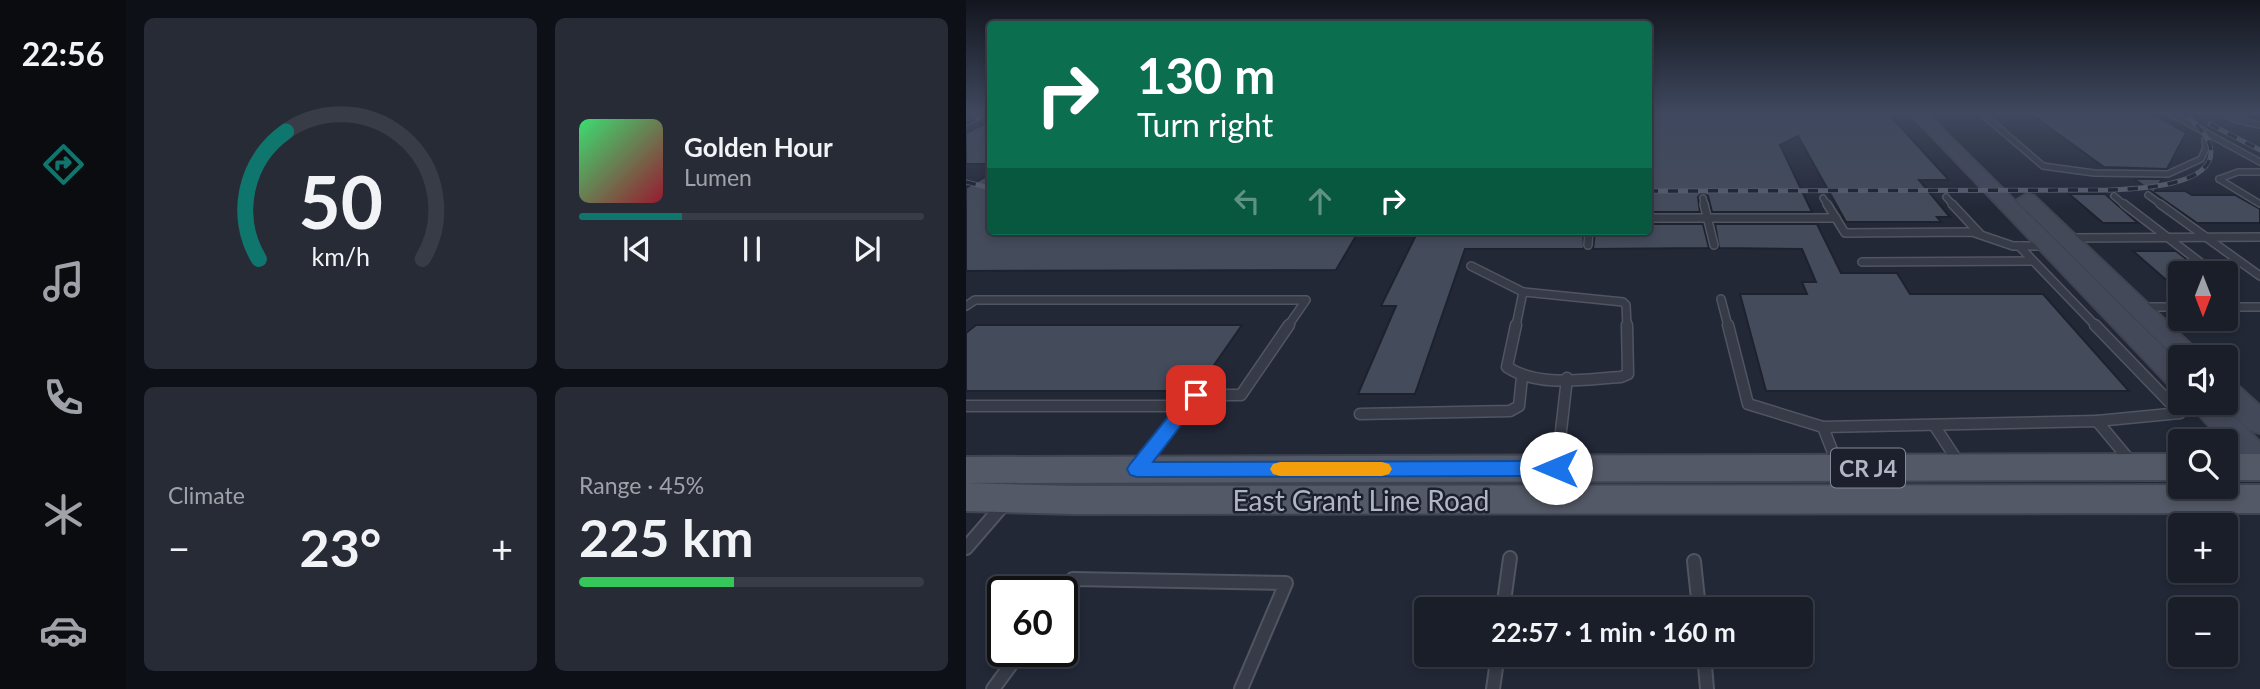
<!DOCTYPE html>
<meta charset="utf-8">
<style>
body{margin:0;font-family:Lato,sans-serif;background:#272b35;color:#f1f3f6;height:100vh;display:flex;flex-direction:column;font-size:26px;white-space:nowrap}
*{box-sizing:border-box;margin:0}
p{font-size:23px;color:#9fa2a8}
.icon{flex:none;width:38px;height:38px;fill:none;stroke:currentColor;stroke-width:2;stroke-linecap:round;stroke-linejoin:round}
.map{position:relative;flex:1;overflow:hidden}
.sheet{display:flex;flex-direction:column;gap:18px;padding:18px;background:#0e1017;width:840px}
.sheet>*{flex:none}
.banner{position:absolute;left:21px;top:21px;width:665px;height:214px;border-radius:7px;box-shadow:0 4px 10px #0003,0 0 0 2px #383c46;background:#0b6e4f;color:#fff;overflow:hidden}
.needle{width:46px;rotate:180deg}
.buttons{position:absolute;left:1202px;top:261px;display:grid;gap:14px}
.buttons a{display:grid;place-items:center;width:70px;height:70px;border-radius:7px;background:#1a1e29;box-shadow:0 4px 10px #0003,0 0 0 2px #383c46;font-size:35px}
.speed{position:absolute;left:21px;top:576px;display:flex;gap:14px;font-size:35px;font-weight:700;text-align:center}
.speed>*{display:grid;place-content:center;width:91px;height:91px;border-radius:50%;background:#1a1e29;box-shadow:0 4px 10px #0003,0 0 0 2px #383c46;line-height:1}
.speed .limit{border:4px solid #111;border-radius:10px;background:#fff;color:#111}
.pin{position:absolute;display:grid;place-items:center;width:60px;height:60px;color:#fff;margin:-30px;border-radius:14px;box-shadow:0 4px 10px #0006}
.me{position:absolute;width:77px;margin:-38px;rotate:270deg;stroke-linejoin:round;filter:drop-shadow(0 0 5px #0008)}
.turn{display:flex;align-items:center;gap:24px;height:147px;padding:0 35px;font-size:32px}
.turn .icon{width:91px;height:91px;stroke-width:2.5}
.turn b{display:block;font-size:49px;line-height:60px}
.lanes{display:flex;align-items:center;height:66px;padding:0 35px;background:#0003;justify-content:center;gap:35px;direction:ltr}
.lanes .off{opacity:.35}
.big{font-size:52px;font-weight:700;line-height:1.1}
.sheet .card{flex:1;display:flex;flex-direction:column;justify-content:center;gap:10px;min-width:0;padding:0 24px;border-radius:10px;background:#272b35}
.sheet .dial{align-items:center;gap:0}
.dial svg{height:182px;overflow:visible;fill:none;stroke:#383c46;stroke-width:7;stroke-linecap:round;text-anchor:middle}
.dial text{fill:#f1f3f6;stroke:none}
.song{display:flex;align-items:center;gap:21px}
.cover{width:84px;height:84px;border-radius:10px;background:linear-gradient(135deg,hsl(140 70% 55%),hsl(350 70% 35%))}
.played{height:7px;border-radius:4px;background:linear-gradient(90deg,#0f766e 30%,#383c46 30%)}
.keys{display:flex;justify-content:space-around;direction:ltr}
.heat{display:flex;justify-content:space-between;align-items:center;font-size:38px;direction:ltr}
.charge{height:10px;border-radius:5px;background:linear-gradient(90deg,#34c759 45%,#383c46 0)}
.sheet .tiles{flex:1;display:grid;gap:18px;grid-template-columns:repeat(2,1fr)}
.trip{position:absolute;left:448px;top:597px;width:399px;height:70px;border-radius:7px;background:#1a1e29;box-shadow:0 4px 10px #0003,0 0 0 2px #383c46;font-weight:700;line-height:70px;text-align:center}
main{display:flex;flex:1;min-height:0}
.tabs{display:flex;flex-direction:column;width:126px;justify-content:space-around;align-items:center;background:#0a0c10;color:#9fa2a8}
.tabs .icon{width:49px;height:49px}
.tabs .active{color:#0f766e}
.tabs b{font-size:32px;color:#f1f3f6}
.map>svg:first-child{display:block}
</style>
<main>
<nav class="tabs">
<b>22:56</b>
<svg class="icon active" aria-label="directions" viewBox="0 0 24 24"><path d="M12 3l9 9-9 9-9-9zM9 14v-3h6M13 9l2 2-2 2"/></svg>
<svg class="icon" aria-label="music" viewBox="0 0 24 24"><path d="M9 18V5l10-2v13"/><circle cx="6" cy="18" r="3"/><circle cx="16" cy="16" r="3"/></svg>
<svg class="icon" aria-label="phone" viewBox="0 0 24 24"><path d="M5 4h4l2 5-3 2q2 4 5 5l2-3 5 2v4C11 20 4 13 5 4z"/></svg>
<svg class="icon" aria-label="climate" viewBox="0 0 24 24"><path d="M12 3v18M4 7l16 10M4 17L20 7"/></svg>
<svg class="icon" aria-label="car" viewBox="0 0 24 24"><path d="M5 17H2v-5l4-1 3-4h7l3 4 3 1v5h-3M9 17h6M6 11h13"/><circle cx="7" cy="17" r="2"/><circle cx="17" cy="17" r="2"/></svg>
</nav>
<section class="sheet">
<div class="tiles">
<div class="card dial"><svg viewBox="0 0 100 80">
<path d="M14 69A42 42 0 1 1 86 69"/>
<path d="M14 69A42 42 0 0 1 26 13" stroke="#0f766e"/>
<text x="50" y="56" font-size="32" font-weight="700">50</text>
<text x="50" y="72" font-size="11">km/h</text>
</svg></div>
<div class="card">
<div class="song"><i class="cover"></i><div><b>Golden Hour</b><p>Lumen</p></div></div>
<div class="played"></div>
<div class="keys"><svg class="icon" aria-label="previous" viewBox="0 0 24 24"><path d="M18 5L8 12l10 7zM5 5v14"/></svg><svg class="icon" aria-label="pause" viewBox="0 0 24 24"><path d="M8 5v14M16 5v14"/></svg><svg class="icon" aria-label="next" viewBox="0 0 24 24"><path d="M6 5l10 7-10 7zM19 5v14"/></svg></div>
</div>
<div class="card"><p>Climate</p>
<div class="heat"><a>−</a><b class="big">23°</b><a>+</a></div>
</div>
<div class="card"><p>Range · 45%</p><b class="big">225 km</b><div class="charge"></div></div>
</div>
</section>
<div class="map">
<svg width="1294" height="689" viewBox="0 0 1294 689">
<rect width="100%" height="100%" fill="#232837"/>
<g fill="#444b5b" stroke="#1d222e" stroke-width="2">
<path d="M682,112H921L983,180H953L984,217H971L975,222H880L832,136L814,145L846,212H746L742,196L736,193L732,197L734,212H682Z"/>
<path d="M1062,112H1184L1220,133L1201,169L1138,167Z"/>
<path d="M24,121V164H0V133Z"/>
<path d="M24,174V231H393L370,270L0,271V188Z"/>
<path d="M1168,179H1196L1189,191H1219L1226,195H1269L1294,209V223H1231Z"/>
<path d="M1103,194H1139L1172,223H1137Z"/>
<path d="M682,224H737L743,248L627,249L629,231H682Z"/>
<path d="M749,224H851L875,273H931L944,294H1077L1163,391H800L774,294H841L836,282H850L836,249L753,248Z"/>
<path d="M452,231H617L618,249H499L449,394H392L430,306H415Z"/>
<path d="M1167,251H1210L1238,273H1214V292Z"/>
<path d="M10,325H276L232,388L224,391H0V333Z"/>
</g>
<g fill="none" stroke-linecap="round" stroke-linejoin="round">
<defs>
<g id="service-far3">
<path d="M1014,112L1077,166L1128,173L1202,174L1235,159L1240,148L1239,140"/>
<path d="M1202,112L1294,162"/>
<path d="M1254,112L1268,119L1294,125"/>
<path d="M1253,179L1294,204"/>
<path d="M1253,179L1272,172H1294"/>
<path d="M1182,195L1197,206"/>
<path d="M1148,196L1160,206"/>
<path d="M980,197L988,206"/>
<path d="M737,198L739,206"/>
<path d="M857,198L862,206"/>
</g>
<g id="service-far2">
<path d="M738,204L748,245"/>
<path d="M861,204L879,233L1006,232L1047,246H1080"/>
<path d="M986,204L1014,234"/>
<path d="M1158,204L1248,273"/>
<path d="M1194,204L1294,276"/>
<path d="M682,218H870"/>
<path d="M1102,238L1294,237"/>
<path d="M622,245L623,231"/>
<path d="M1053,246L1130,326"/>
<path d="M896,262L1066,261"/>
<path d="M505,266L557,292"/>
<path d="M1260,282L1265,286"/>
<path d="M557,292L657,302L660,305L661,326"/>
<path d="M755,299L762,326"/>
<path d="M0,306L9,300H340L322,326"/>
<path d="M1174,307H1214"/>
<path d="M1260,307H1294"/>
<path d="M550,326L557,292"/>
</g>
<g id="service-far1">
<path d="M550,325L541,367C573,388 619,379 655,377L662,374L661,325"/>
<path d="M762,325L782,404L857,427L1131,421L1166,463"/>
<path d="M1129,325L1214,413L1131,421"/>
<path d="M0,406H221"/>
<path d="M394,414L544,411L553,406L556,377"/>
<path d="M968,425L993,463"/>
<path d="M857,427L871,463"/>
<path d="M174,466L230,395H275L323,325"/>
<path d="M589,484L601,378"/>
</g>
<g id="service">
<path d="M588,495L589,482"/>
<path d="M0,548L38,504"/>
<path d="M728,561L733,609"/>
<path d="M96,594L107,579L320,583L275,689"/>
<path d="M537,609L544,558"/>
<path d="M738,654L741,689"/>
<path d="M27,689L55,651"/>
<path d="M527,689L532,654"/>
</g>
<g id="secondary">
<path d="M943,112H959L1214,364V389L1204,386Z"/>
<path d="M1061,194L1068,196L1238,357H1214V362L1054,204L1051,200Z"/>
<path d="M1260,382L1270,384L1294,406V433L1283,430L1255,402H1260Z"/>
<path d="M1222,402H1254L1294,442V473L1283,469L1260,445V441H1256Z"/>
</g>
<g id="primary">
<path d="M1214,454V480L0,483V457Z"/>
<rect x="1260" y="454" width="34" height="26"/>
<path d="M0,483L108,486L1294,485V513L108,514L0,511Z"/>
</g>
</defs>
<use href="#service-far3" stroke="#515562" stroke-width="8"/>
<use href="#service-far2" stroke="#515562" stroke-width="10"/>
<use href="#service-far1" stroke="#515562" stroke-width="13"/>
<use href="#service" stroke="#515562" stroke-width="16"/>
<use href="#secondary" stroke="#3f4451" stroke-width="4"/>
<use href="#primary" stroke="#3f4451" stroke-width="4"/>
<use href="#service-far3" stroke="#363b47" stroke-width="5"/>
<use href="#service-far2" stroke="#363b47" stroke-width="7"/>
<use href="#service-far1" stroke="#363b47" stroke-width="10"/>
<use href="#service" stroke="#363b47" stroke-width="12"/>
<use href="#secondary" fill="#44495a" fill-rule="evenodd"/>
<use href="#primary" fill="#545967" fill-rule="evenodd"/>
<defs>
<g id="rail">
<path d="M0,124L24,112"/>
<path d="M1244,124L1294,150"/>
<path d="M0,182L24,188"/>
<path d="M682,191L1143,190C1167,189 1245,187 1245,152C1245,136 1227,122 1217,112"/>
</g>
</defs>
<use href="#rail" stroke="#585e6e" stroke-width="5"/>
<use href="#rail" stroke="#1b202c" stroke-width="3.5" stroke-dasharray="10" stroke-linecap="butt"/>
</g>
<linearGradient id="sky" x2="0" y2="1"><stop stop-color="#13161e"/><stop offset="0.54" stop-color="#3f485e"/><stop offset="1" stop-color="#3f485e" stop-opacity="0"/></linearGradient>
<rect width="1294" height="209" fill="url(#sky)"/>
<path fill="#1a73e8" stroke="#114b97" stroke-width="2" d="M230,389L238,395L187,462L590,461L597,463L600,468L597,474L590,476L171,477L164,475L161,469L164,464L223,391Z"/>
<path fill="#f59e0b" d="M314,462H416L423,464L426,469L423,474L416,476H314L307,474L304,469L307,464Z"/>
<g text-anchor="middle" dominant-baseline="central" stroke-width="5" stroke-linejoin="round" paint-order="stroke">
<rect fill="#1b202c" stroke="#848896" stroke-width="2" x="865" y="448.5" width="74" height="39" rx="5"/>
<g font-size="23" font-weight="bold" fill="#b1b5c4">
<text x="902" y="468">CR J4</text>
</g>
<g font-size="28" fill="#b1b5c4" stroke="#1b202c">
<text x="395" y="500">East Grant Line Road</text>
</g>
</g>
</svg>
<div class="buttons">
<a><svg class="needle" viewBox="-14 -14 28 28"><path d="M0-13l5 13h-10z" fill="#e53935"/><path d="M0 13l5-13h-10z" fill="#9fa2a8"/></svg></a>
<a><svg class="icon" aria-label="sound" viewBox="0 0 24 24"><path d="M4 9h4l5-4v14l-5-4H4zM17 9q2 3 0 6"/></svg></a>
<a><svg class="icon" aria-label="search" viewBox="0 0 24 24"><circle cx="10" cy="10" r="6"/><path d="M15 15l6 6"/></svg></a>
<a>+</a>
<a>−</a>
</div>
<div class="speed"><div class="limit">60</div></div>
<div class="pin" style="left:230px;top:395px;background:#d93025"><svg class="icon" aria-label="arrive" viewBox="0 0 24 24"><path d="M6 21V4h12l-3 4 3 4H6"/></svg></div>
<svg class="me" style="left:590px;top:468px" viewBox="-20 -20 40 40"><circle r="19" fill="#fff"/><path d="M0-13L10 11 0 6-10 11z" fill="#1a73e8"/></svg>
<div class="trip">22:57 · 1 min · 160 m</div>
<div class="banner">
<div class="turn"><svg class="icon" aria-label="right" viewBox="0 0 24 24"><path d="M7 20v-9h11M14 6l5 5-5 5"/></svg><div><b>130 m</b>Turn right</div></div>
<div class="lanes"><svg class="icon off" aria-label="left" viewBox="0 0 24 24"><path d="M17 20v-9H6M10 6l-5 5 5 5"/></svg><svg class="icon off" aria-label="ahead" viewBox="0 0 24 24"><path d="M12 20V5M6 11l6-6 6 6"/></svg><svg class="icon" aria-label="right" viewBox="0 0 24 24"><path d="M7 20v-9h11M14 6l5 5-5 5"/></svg></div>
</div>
</div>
</main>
